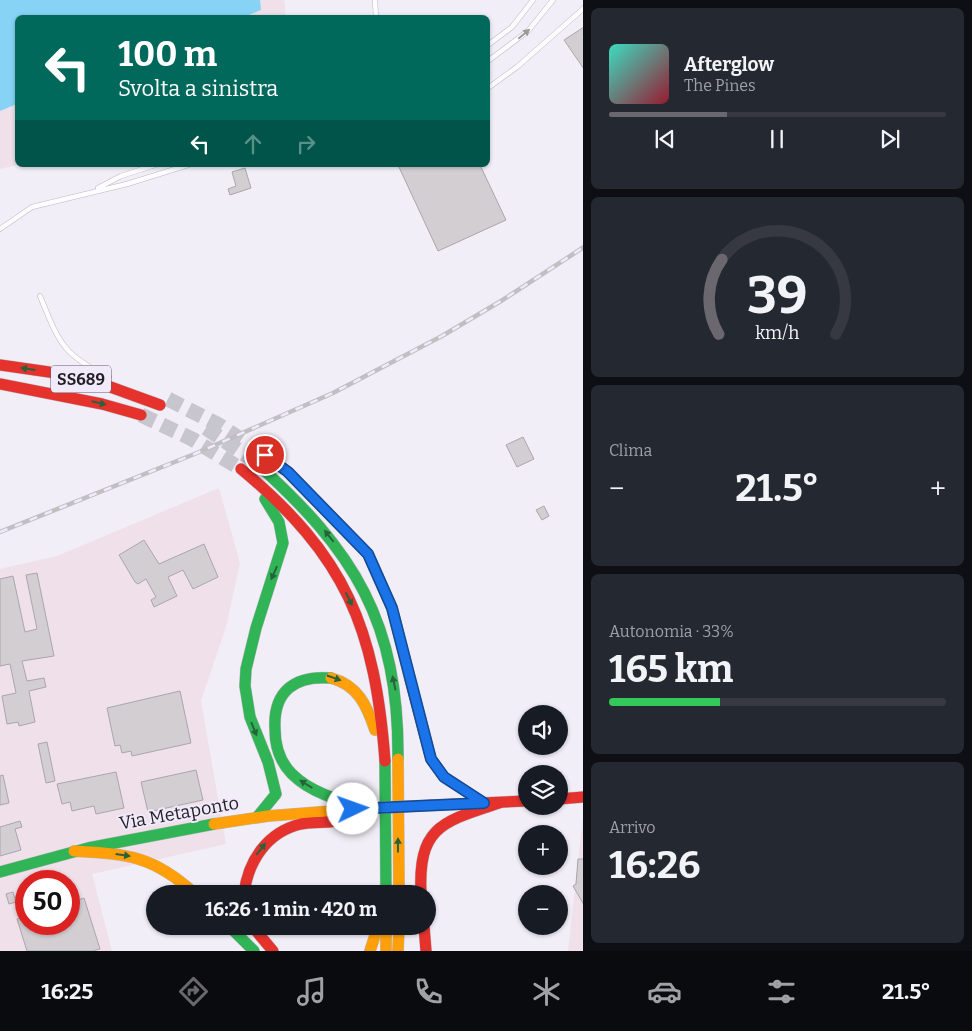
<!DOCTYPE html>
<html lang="it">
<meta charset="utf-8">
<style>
body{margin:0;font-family:Bitter,serif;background:#242831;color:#f1f3f6;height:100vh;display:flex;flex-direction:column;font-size:19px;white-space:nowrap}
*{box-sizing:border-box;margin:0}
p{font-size:16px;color:#9ea1a6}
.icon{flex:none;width:28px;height:28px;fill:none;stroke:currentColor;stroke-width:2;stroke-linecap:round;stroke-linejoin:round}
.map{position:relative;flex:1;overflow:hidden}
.side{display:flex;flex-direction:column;gap:8px;padding:8px;background:#0d0f14;width:389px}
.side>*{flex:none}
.guide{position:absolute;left:15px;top:15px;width:475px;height:152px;border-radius:8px;box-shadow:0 1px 4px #0004;background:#00695c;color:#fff;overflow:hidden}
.buttons{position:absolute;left:518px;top:705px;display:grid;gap:10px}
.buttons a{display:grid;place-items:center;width:50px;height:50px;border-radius:50%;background:#171b24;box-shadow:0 1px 4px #0004;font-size:25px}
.speed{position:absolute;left:15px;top:870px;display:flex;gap:10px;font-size:25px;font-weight:700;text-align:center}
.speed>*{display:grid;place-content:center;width:65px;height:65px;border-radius:50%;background:#171b24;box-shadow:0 1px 4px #0004;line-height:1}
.speed .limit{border:8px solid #d22;background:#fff;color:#111}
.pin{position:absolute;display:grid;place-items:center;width:42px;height:42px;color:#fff;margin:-21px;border:2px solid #fff;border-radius:50%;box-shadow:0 1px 5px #0007}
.me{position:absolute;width:55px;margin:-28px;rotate:87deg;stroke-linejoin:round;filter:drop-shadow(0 0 4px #0008)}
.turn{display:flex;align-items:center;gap:18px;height:105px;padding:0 20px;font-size:22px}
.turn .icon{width:65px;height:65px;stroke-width:2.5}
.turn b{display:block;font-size:35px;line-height:42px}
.lanes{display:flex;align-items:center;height:48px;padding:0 20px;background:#0003;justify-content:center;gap:25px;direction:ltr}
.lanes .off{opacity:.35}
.big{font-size:38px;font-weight:700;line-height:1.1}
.side .tile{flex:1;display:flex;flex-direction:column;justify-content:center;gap:8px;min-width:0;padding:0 18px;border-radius:8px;background:#242831}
.side .dial{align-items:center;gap:0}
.dial svg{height:130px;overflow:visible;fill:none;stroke:#363941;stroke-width:7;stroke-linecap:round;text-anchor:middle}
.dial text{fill:#f1f3f6;stroke:none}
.song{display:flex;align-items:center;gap:15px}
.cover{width:60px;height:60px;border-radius:8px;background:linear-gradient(135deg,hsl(170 70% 55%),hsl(350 70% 35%))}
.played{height:5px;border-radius:2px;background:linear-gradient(90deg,#6a676e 35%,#363941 35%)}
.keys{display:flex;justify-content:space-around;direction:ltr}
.heat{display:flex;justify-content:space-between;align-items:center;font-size:28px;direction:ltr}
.charge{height:8px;border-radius:4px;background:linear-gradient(90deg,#34c759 33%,#363941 0)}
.trip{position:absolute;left:146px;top:885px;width:290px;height:50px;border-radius:25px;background:#171b24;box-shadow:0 1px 4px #0004;font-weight:700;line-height:50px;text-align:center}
.menu{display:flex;height:80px;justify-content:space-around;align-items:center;background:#090b0e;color:#9ea1a6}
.menu .icon{width:35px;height:35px}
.menu .selected{color:#6a676e}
.menu b{font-size:22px;color:#f1f3f6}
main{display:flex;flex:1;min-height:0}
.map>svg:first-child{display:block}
</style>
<main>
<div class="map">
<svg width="584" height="951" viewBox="0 0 584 951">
<rect width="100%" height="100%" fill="#f1eef7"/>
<g fill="#efe0e9" fill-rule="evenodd">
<path d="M260,0H284L286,17L242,18L260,10Z"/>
<path d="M17,104V165L0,169V111Z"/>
<path d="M219,488L240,563L226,627L201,701L226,844L92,874L112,951H0V569L57,556ZM26,881H69V924H26Z"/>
<path d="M583,817V951H568Z"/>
</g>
<path fill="#87d3f5" d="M0,0H260L261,10L242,18H18L17,104L0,111Z"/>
<g fill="#d3ced2" stroke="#aba6aa">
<path d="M584,27V69L564,40Z"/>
<path d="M398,165H480L506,220L438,251Z"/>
<path d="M245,168L251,188L230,195L228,189L236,186L232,172Z"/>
<path d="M523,437L534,459L517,467L506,445Z"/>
<path d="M544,506L549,516L542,520L536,510Z"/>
<path d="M144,540L159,564L204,544L218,577L193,589L183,570L168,577L177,596L154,607L151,600L156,597L146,579L138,584L135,582L119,555Z"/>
<path d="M37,573L54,656L22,661L27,681L44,678L46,687L29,691L35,722L19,726L18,722L7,724L2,696L16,693L10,664L0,666V579L13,576L25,632L37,629L26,575Z"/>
<path d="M180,691L191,743L132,756L131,751L122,753L120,745L115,746L107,708Z"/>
<path d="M47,742L55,781L46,783L38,744Z"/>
<path d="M196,770L203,800L148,812L141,782Z"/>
<path d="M116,772L124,808L96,814L94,806L72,811L70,802L62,804L57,784Z"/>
<path d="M3,775L9,803L0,805V776Z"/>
<path d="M20,821L22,827L15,829L21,850L0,856V827Z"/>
<path d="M578,859H584V905L573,886L576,884Z"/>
<path d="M13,892L16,902L9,904L6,894Z"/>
<path d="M84,898L100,949L93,951H27L17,919L26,916V924H69V903Z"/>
</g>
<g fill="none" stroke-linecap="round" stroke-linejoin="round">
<g stroke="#c7c5cd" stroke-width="15" stroke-dasharray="15 8" stroke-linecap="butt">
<path d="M168,399L219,425L265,455"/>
<path d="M141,415L192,439L241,469"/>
<path d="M206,428L254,461"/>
</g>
<defs>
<g id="lane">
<path d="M375,0L376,18"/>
<path d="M488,45L512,27L533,0"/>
<path d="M488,61L528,31L553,0"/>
<path d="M488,88L517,67L584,8"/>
<path d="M98,188L121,176L155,165"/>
<path d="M0,229L32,207L127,184L188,165"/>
<path d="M40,296C59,342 62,355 109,377"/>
</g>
<g id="fast">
<path d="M254,461C355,551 399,622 398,759"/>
<path d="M331,678C295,675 273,691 275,729C275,746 280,762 292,774C312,794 342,801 368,808"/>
<path d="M385,761L386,894"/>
<path d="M258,816L276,794L268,762L250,717L245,686L246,669L256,628L283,543L279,522L265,499"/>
<path d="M0,872L88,848L214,824"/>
<path d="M229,926L254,951"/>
</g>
<g id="slow">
<path d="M265,455L288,472L368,554L392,608L410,679"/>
<path d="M331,678C358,685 367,706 375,730"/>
<path d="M398,759L399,894"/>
<path d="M214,824L268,816L359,809"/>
<path d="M74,851C128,854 154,856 195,894"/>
<path d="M386,926V951"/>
<path d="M370,951L378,926"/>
<path d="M398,951L399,926"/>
</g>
<g id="jam">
<path d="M0,365L49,372L105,385L160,405"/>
<path d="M0,384L102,404L141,415"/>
<path d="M241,469C346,556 375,628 385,761"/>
<path d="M410,679L431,759L444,777L484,803"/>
<path d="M559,799L584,797"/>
<path d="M414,806L526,801"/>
<path d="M244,894C248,861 267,832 301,824C312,822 324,823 336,821C347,818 358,813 368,808"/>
<path d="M421,894C418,827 441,822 499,803"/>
<path d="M252,926L273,951"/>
<path d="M424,926L426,951"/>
</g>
</defs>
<use href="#lane" stroke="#bdbbc2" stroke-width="5.5"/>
<use href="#fast" stroke="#bdbbc2" stroke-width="12"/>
<use href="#slow" stroke="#bdbbc2" stroke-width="12"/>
<use href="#jam" stroke="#bdbbc2" stroke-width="12"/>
<use href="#lane" stroke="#fdfcfe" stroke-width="4.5"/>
<use href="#fast" stroke="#30b455" stroke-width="11"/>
<use href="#slow" stroke="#ff9f0a" stroke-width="11"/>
<use href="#jam" stroke="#e5322d" stroke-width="11"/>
<defs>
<path id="rail" d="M0,532L197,453L333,393L442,336L501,301L584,247"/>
</defs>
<use href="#rail" stroke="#c0bfc1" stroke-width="4.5"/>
<use href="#rail" stroke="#f0eafb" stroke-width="2.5" stroke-dasharray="8" stroke-linecap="butt"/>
<defs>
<path id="slow-bridge" d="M373,808L414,806"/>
</defs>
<use href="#slow-bridge" stroke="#bdbbc2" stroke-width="12" stroke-linecap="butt"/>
<use href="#slow-bridge" stroke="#ff9f0a" stroke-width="11"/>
</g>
<defs><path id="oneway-solid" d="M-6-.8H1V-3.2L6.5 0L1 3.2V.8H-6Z" transform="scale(1.25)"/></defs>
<use fill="#9a999c" href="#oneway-solid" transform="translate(524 34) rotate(-40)"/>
<g fill="#28623b">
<use href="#oneway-solid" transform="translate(28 369) rotate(-172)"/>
<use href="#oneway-solid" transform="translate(99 403) rotate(13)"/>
<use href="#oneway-solid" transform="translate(329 536) rotate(-128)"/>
<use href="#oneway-solid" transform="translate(274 573) rotate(114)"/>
<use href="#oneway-solid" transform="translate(349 599) rotate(64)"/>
<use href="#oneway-solid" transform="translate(334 678) rotate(19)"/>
<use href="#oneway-solid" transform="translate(394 683) rotate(-102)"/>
<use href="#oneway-solid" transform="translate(254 729) rotate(68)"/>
<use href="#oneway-solid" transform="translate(306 784) rotate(-148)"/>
<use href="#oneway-solid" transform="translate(398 845) rotate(-90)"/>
<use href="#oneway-solid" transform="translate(261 849) rotate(-52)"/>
<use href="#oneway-solid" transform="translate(123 855) rotate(8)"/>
</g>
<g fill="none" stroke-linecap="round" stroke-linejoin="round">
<defs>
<path id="route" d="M265,455L288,472L368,554L392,608L431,759L444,777L484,803L353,809"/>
</defs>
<use href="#route" stroke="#114b97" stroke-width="12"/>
<use href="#route" stroke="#1a73e8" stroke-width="9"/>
</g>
<g text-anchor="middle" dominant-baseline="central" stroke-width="4" stroke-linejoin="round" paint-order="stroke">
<rect fill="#f0eafb" stroke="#5f5c65" stroke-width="1" x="51" y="365.5" width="60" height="27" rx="4"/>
<g font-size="16" font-weight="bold" fill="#211f25">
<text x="81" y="379">SS689</text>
</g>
<g font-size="18" fill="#211f25" stroke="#f0eafb">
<text transform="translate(179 813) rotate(-10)">Via Metaponto</text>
</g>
</g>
</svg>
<div class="buttons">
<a><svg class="icon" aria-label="sound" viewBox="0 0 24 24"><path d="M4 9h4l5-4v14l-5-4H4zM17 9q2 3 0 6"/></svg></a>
<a><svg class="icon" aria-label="layers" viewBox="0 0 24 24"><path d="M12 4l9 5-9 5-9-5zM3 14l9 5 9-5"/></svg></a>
<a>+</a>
<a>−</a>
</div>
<div class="speed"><div class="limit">50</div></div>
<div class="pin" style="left:265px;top:455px;background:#d93025"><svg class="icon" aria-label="arrive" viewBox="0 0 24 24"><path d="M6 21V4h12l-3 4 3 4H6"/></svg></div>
<svg class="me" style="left:353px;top:809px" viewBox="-20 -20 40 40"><circle r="19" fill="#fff"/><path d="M0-13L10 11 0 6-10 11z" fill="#1a73e8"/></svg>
<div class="trip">16:26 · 1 min · 420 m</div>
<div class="guide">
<div class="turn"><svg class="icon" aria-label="left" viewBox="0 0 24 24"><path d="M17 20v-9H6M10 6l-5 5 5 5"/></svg><div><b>100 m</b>Svolta a sinistra</div></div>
<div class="lanes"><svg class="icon" aria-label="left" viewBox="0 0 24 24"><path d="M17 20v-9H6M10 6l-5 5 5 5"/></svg><svg class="icon off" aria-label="ahead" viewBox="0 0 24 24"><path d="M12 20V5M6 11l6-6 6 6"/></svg><svg class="icon off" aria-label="right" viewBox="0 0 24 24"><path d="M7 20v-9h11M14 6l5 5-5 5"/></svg></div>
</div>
</div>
<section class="side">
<div class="tile">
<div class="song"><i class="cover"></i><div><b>Afterglow</b><p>The Pines</p></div></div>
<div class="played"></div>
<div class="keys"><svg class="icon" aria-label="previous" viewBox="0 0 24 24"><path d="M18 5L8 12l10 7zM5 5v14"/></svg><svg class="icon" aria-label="pause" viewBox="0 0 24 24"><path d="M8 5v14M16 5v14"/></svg><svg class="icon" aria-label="next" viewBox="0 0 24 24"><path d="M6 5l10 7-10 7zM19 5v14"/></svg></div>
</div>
<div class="tile dial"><svg viewBox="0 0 100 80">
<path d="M14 69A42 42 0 1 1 86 69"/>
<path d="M14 69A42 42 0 0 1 16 23" stroke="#6a676e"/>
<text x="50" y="56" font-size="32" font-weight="700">39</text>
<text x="50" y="72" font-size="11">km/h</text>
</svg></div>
<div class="tile"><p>Clima</p>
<div class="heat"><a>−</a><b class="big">21.5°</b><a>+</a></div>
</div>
<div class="tile"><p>Autonomia · 33%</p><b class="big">165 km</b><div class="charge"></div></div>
<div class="tile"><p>Arrivo</p><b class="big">16:26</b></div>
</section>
</main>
<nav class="menu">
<b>16:25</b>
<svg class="icon selected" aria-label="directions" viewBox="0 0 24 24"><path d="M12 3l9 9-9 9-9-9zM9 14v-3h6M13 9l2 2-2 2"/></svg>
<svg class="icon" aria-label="music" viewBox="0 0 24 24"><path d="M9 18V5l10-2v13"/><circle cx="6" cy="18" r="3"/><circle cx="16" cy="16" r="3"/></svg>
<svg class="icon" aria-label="phone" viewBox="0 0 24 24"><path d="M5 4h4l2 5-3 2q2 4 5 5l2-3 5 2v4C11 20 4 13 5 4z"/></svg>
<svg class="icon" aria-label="climate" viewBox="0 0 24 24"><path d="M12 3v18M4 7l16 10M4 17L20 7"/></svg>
<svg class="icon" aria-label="car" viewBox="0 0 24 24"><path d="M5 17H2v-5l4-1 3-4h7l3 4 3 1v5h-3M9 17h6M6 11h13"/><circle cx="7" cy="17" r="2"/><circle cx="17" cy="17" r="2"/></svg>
<svg class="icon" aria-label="filters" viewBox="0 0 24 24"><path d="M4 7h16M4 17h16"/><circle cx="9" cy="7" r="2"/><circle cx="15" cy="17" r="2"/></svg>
<b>21.5°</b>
</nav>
